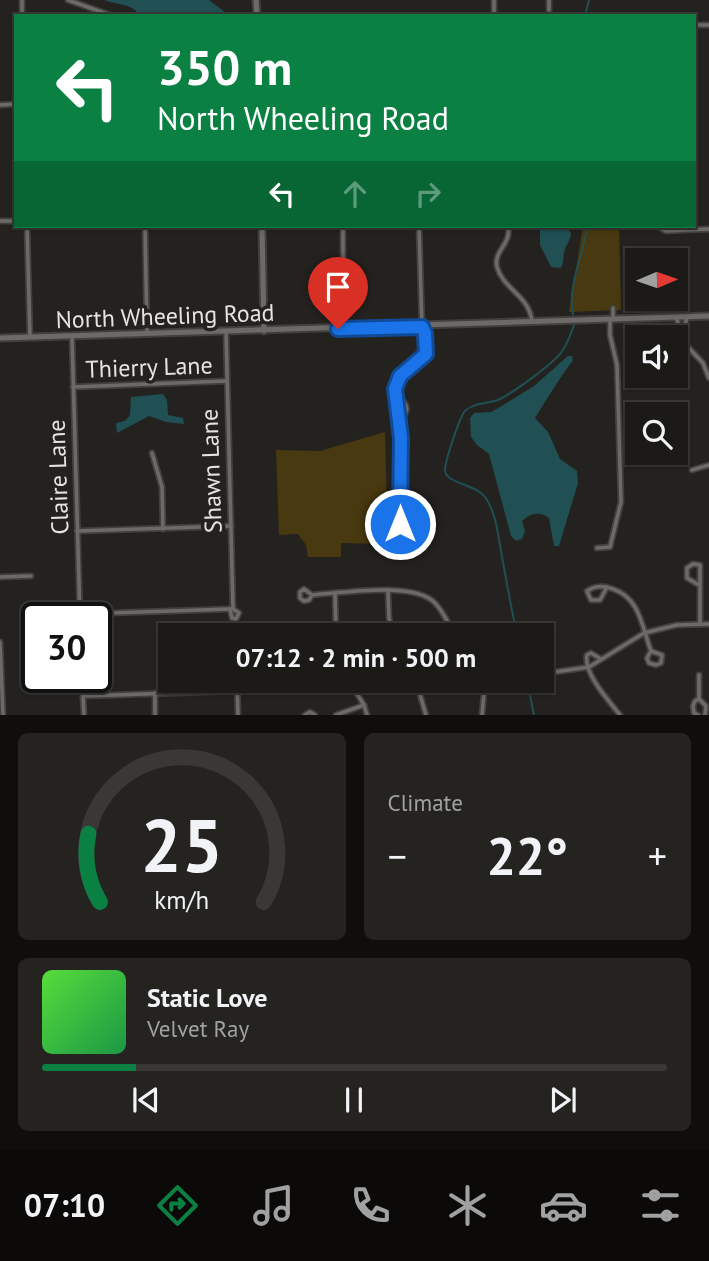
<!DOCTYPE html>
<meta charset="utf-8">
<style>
body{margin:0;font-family:"PT Sans",sans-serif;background:#242320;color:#f1f3f6;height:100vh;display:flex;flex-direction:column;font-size:26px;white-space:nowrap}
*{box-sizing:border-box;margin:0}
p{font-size:23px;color:#a0a1a1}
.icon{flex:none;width:38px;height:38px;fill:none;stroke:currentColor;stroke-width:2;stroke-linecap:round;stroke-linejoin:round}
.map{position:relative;height:715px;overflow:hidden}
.sheet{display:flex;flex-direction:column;gap:18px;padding:18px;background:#0f0e0d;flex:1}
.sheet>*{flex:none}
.guide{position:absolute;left:14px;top:14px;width:682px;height:214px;border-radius:0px;box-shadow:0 2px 5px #0004,0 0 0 2px #393836;background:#0b8043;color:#fff;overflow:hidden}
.needle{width:46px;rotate:88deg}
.tools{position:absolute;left:625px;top:248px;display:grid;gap:14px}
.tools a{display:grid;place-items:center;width:63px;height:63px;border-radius:0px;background:#1b1a17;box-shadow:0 2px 5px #0004,0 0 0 2px #393836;font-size:35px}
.speed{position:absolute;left:21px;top:602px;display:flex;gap:14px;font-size:35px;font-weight:700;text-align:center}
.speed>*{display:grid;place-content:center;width:91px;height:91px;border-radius:50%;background:#1b1a17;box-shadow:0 2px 5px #0004,0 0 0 2px #393836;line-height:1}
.speed .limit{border:4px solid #111;border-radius:10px;background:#fff;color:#111}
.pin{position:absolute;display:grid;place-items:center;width:60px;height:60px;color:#fff;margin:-72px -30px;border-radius:50% 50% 50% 0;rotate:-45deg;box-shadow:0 0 7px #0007}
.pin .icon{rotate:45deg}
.me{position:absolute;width:77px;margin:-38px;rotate:0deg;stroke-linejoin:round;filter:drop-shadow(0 0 5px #0008)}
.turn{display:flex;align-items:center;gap:24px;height:147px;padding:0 28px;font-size:32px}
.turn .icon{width:91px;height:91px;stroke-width:2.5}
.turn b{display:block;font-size:49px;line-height:60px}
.lanes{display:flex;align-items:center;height:66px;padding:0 28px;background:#0003;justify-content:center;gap:35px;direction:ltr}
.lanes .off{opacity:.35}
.big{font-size:52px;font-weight:700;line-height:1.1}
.sheet .widget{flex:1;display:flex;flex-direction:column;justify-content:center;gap:10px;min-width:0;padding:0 24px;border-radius:10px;background:#242320}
.sheet .dial{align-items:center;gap:0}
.dial svg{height:182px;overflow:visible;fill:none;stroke:#393836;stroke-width:7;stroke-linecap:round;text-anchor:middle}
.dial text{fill:#f1f3f6;stroke:none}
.song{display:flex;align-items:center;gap:21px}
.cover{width:84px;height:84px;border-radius:10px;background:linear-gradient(135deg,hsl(110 70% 55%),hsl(140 70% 35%))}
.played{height:7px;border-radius:4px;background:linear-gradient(90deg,#0b8043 15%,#393836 15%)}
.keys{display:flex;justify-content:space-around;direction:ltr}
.heat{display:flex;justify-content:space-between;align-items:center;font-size:38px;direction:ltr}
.sheet .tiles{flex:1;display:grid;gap:18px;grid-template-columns:1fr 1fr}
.widget:last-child{grid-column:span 2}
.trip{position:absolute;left:158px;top:623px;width:396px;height:70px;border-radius:0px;background:#1b1a17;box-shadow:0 2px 5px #0004,0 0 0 2px #393836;font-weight:700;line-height:70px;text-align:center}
.dock{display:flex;height:112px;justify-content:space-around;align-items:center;background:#0b0a09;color:#a0a1a1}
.dock .icon{width:49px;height:49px}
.dock .current{color:#0b8043}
.dock b{font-size:32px;color:#f1f3f6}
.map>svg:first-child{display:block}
</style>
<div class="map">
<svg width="709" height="715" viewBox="0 0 709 715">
<rect width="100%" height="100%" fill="#24221f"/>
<g fill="#493910">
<path d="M583,226H619L621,310L569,312Z"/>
<path d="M385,432L388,544L341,543V557H308L306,545L298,534L279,535L276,450L320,451Z"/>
</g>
<g fill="#204f54">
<path d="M104,0H209L230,16H140C133,3 116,5 104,0Z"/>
<path d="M540,226H565L571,233C571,241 565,245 564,253C563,259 564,262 561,268L551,267L540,245Z"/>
<path d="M568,356H572L573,360C559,379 547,398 535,418L548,432L560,459L577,471L578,483L559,546H554L549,518C540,511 530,513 522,521L525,531L522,539L516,541L511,536L489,454L477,445L471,437L470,418L474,413L491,412L500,407L534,386Z"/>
<path d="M163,394L167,400L168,415L183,418L184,424L166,422L149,416L117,433L116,423L125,421L130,415L131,397Z"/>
</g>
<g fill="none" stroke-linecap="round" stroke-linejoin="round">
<g stroke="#204f54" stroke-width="2">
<path d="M585,16L589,0"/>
<path d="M573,315C567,284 584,256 587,226"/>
<path d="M517,635C511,607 506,579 501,551C498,535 496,514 487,500C477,483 448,485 445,471C444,464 460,416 465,411C474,402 490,404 500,399C514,392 556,362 563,350C568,342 571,333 574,325"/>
<path d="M527,681L534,715"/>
</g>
<defs>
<g id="street">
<path d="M22,0V16"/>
<path d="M68,0L113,16"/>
<path d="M494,0V16"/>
<path d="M549,0V10"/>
<path d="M695,25H709"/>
<path d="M0,105L16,104"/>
<path d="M0,221H16"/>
<path d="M27,226L30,337"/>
<path d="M145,226L147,334"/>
<path d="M419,226L422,327L420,360"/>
<path d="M508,226C512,244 493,251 497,267C503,289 530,296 532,322"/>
<path d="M657,226L666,231L709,229"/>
<path d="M343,261V226"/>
<path d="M613,308V319"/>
<path d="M676,317L686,345L703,363L709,378"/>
<path d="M226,332L233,609H230L232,618L236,619L239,613L233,609"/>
<path d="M683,333L687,317"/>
<path d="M72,336L80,618"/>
<path d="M73,387L226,381"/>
<path d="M396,399L403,401C410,409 406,414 399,420"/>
<path d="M152,453L162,487L163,529"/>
<path d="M692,470L709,465"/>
<path d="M77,531L231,526"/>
<path d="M597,548L610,547L621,502L617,365L610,335V319"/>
<path d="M404,554L400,526L401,438L395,389L400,375L426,354L425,333L422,327"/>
<path d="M0,577L31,576"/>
<path d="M699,585L687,578V568L693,564L700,565V624"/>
<path d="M607,587L600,600H591L587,591C596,585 603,586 613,589C640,598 642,627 651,651"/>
<path d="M304,589L312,595L309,600L304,601L300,598V592Z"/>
<path d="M388,591L389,618L393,635"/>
<path d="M335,593L336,635"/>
<path d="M312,595C342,593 414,581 435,603C443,611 449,625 455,635"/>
<path d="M80,614L230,609"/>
<path d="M0,642L3,715"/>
<path d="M651,651L662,655L661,663L656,665L649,663L647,658Z"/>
<path d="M601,659L591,653L587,655C583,673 609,701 620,715"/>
<path d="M541,674L589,667L644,633L677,625L709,624"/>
<path d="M699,675V699L706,706L705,715"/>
<path d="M82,677L84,715"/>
<path d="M237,681L238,715"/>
<path d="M349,681L364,705L367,715"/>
<path d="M416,681L426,715"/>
<path d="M481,681L484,693L482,715"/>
<path d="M238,687L245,686L246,681"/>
<path d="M155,693V715"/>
<path d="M83,696L237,691"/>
<path d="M305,715L310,712L315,715"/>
<path d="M336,715L364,705"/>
<path d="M698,715L694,713L693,706L695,701L699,699"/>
</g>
<g id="secondary">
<path d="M256,0L257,16"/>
<path d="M262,226L264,331"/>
<path d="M0,338L709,316"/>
</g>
</defs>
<use href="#street" stroke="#41403c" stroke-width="7"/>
<use href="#secondary" stroke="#41403c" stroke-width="9"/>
<use href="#street" stroke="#6c6a66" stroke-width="3.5"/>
<use href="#secondary" stroke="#6c6a66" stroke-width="5"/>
</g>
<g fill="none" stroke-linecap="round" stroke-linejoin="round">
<defs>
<path id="route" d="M338,329L422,327L425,333L426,354L400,376L395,389L401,438L400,524"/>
</defs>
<use href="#route" stroke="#114b97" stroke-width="18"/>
<use href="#route" stroke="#1a73e8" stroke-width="12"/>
</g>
<g text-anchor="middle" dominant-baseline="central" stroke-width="7" stroke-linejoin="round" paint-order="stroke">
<g font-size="24" fill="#e5e4e1" stroke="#24221f">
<text transform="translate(165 316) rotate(-2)">North Wheeling Road</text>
<text transform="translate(149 367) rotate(-2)">Thierry Lane</text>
<text transform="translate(211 471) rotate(-92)">Shawn Lane</text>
<text transform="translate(58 477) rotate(-92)">Claire Lane</text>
</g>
</g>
</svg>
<div class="tools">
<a><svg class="needle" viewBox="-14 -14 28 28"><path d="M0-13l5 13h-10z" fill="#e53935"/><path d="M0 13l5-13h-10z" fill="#a0a1a1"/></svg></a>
<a><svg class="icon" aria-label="sound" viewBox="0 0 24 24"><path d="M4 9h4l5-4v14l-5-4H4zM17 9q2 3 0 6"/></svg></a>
<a><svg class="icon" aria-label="search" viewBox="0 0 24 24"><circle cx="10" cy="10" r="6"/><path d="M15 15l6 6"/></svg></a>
</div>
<div class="speed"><div class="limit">30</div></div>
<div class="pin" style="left:338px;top:329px;background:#d93025"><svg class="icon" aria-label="arrive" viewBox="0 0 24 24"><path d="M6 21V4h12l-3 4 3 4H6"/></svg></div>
<svg class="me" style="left:400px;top:524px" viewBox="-20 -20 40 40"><circle r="17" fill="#1a73e8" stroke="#fff" stroke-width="3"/><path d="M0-11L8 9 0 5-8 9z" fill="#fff"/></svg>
<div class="trip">07:12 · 2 min · 500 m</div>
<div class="guide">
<div class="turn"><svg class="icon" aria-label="left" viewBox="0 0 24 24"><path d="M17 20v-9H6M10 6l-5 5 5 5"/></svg><div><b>350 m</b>North Wheeling Road</div></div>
<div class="lanes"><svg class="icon" aria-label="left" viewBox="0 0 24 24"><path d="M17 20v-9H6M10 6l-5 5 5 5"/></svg><svg class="icon off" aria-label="ahead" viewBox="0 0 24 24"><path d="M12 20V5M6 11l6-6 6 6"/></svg><svg class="icon off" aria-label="right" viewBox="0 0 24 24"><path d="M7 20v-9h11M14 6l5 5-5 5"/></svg></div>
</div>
</div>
<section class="sheet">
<div class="tiles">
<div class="widget dial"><svg viewBox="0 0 100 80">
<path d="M14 69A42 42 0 1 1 86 69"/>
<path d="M14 69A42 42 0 0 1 9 39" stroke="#0b8043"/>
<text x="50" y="56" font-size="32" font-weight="700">25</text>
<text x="50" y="72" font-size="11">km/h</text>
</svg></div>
<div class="widget"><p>Climate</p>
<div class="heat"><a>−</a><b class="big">22°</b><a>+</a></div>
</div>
<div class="widget">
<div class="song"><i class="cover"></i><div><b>Static Love</b><p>Velvet Ray</p></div></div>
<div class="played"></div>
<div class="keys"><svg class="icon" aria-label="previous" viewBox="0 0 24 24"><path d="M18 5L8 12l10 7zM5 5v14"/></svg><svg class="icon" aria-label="pause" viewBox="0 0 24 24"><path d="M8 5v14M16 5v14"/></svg><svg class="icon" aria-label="next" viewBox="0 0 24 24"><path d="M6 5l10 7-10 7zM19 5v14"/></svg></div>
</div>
</div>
</section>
<nav class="dock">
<b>07:10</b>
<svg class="icon current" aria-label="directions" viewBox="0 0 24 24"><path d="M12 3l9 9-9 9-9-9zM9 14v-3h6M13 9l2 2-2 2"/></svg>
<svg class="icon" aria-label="music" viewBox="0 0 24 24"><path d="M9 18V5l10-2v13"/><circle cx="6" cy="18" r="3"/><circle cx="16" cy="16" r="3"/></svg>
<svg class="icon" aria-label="phone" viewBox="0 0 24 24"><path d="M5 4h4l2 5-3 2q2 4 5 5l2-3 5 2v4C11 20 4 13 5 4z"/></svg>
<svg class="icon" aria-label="climate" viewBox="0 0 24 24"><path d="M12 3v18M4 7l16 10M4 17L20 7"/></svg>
<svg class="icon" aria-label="car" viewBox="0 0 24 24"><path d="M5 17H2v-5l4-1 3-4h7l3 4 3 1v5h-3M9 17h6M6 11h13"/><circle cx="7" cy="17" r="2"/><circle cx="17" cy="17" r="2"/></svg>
<svg class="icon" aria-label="filters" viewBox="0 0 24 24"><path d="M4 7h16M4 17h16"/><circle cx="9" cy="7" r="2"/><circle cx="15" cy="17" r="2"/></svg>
</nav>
